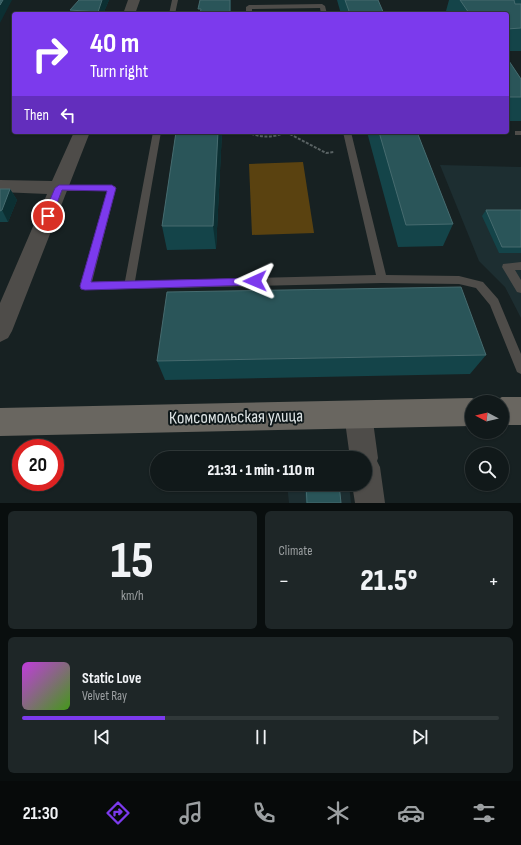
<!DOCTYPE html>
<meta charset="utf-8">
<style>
body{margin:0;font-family:"Sofia Sans Condensed",sans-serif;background:#1e2627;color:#f1f3f6;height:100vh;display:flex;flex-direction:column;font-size:15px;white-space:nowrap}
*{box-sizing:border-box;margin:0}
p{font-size:13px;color:#9ca0a2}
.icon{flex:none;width:22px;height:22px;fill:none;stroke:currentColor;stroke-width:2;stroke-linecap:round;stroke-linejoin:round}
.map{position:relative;height:503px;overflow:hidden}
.sheet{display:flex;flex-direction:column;gap:8px;padding:8px;background:#090e0e;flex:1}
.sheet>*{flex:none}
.guide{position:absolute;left:12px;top:12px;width:497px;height:122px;border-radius:4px;box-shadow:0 1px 3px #0004,0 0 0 1px #303839;background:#7c3aed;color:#fff;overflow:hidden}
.needle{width:26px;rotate:277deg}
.buttons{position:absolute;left:465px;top:395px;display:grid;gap:8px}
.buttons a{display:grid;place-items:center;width:44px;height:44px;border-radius:50%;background:#11191a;box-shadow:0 1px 3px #0004,0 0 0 1px #303839;font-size:20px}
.speed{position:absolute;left:12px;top:439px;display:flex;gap:8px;font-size:20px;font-weight:700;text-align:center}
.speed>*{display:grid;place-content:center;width:52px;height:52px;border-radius:50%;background:#11191a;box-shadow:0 1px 3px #0004,0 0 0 1px #303839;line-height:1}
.speed .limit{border:6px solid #d22;background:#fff;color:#111}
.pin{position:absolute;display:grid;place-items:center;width:34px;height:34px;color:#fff;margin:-17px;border:2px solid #fff;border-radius:50%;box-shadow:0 1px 4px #0007}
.me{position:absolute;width:44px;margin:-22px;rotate:269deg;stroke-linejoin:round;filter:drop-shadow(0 0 3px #0008)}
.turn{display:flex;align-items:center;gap:14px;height:84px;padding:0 12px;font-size:18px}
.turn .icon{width:52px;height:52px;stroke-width:2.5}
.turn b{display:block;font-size:28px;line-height:34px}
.then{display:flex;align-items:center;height:38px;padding:0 12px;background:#0003;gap:8px;font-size:15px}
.big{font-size:30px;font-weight:800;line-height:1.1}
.sheet .tile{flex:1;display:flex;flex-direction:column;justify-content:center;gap:6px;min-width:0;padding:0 14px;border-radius:6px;background:#1e2627}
.sheet .dial{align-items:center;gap:0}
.dial b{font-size:52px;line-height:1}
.song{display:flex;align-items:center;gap:12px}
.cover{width:48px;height:48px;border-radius:6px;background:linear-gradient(135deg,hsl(290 70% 55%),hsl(100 70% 35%))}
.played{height:4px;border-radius:2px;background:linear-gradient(90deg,#7c3aed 30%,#303839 30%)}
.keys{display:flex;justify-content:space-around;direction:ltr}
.heat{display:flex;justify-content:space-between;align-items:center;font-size:22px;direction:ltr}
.sheet .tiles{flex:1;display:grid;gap:8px;grid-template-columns:1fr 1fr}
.tile:last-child{grid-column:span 2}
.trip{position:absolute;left:150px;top:451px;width:222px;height:40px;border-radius:20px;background:#11191a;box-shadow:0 1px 3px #0004,0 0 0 1px #303839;font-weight:800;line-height:40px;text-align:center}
.tabs{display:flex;height:64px;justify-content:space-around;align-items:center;background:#070a0a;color:#9ca0a2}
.tabs .icon{width:28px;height:28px}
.tabs .selected{color:#7c3aed}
.tabs b{font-size:18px;color:#f1f3f6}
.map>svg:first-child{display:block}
</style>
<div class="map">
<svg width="521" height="503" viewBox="0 0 521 503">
<rect width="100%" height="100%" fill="#172122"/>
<g fill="#1d2e31">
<path d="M440,165L521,167V318L505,287L479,261Z"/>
<path d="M287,484H349L351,503H289Z"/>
</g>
<path fill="#5a4210" d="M303,162L314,233L252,235L249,164Z"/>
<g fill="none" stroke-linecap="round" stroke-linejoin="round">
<g stroke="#596263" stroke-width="2" stroke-dasharray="3 1.5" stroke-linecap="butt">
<path d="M247,132C261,138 273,138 287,132"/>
<path d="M286,132L326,153L334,152"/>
</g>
<g fill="#4e4c49" fill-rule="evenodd">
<path d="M172,0H178L175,14H169Z"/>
<path d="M322,4L325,6L327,14H321L320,8L252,9V14H246V7L249,5Z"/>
<rect x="515" y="131" width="6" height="4"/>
<path d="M153,132H161L135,281L376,275L343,132H351L386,275L459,276L483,282L498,299L521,354V374L517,372L490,305L476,288L459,284L382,283L85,290L81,289L80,286L107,191H59L55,188L59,185L115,186L116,188L92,282L125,281Z"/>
<path d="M521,262V270H515L521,280V293L517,292L502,267L503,264Z"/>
</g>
<g fill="#4e4c49" fill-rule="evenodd">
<path d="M128,0H140L135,14H123Z"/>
<path d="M74,132H90L12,331L8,338L0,342V303L47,194L0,192V180L52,181Z"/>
<path d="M358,401L368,404L372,414L378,458L377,461L380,467L385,503H355L352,484H365V458H350L344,414L348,404Z"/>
</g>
<g fill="#696660" fill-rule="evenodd">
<path d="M502,397H521V425H502V402H492Z"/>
<path d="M472,398L482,402H472V426L0,436V408Z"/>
</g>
</g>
<g fill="#144449">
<path d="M109,0L103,14H71L70,10Z"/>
<path d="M337,0H378L384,14H341Z"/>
<path d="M449,0H521V51H507V14H448V13L446,11Z"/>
<path d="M507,58L521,79V121H507Z"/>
<path d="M176,132H222L216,249L167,250L162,226Z"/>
<path d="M367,132H417L453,224L443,246L398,247Z"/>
<path d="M0,189H10L17,200L8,222H0Z"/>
<path d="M486,210H521V253H499L482,216Z"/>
<path d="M486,355L470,374L165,380L157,361Z"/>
<path d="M305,484H339L341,503H306Z"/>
</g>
<g fill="#0c2f32">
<path d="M3,0H12L0,23V5Z"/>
<path d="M102,0H109L103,14H98V12Z"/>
<rect x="230" y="0" width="1" height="14"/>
<path d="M218,132H222L216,249L213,226Z"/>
<path d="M10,189L17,200L8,222L2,210Z"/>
</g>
<g fill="#2a5559" stroke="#466b6f">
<path d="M0,0H3L0,5Z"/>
<path d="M79,0H102L98,12L70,10Z"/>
<path d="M200,0H230V14H200L201,9H198Z"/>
<path d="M345,0H378L384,14H350Z"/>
<path d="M460,0H514L515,4H521V28L507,29V14H449L448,13H469Z"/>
<path d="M507,58L521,79V97H507Z"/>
<path d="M176,132H218L213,226H162Z"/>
<path d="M379,132H417L453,224L406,225Z"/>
<path d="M0,189H10L2,210L0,211Z"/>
<path d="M486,210H521V247H502Z"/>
<path d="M461,287L486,355L157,361L167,292Z"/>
<path d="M306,484H339L341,503H307Z"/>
</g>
<path fill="#7c3aed" stroke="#51269a" d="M59,185H112L116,188L91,282L255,278L258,279L259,281L258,284L255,285L85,290L81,289L80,286L107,191L62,190L51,219H45L43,216L55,188Z"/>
<g text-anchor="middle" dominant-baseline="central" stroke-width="4" stroke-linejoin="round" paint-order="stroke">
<g font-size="18" fill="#dde3e4" stroke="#0e1719">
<text transform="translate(236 417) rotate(-1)">Комсомольская улица</text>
</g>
</g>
</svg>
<div class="buttons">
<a><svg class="needle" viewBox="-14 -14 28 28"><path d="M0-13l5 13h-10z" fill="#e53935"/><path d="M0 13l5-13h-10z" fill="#9ca0a2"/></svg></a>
<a><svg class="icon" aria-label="search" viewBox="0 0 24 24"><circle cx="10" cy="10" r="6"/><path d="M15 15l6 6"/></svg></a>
</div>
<div class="speed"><div class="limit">20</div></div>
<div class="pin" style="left:48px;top:216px;background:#d93025"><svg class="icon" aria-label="arrive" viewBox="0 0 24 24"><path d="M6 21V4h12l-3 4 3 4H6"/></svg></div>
<svg class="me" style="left:255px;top:281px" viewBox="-20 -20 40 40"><path d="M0-17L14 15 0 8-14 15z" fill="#7c3aed" stroke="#fff" stroke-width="4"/></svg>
<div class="trip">21:31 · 1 min · 110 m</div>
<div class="guide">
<div class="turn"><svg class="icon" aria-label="right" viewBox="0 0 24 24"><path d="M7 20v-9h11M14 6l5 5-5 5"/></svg><div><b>40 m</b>Turn right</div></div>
<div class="then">Then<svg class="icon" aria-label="left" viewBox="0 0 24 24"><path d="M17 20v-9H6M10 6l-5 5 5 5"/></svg></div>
</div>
</div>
<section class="sheet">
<div class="tiles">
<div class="tile dial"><b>15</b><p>km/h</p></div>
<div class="tile"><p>Climate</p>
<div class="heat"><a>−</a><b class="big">21.5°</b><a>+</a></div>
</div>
<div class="tile">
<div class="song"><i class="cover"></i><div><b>Static Love</b><p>Velvet Ray</p></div></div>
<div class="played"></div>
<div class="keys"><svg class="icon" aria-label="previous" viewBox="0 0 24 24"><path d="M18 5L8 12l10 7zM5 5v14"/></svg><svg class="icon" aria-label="pause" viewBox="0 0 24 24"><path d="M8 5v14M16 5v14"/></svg><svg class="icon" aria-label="next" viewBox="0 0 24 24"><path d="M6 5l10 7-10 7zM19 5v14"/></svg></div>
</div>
</div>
</section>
<nav class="tabs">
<b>21:30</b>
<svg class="icon selected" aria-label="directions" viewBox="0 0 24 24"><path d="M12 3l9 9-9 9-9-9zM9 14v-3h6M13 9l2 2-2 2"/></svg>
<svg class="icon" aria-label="music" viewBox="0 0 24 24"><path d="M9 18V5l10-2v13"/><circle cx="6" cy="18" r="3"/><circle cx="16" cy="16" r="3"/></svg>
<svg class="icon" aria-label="phone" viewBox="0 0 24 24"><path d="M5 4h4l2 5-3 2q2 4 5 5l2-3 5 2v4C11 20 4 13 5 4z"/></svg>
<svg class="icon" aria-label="climate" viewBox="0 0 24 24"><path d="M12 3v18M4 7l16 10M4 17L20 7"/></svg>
<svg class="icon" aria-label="car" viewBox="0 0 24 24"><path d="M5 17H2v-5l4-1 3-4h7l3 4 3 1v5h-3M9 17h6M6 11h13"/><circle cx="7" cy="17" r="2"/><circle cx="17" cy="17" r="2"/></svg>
<svg class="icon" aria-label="filters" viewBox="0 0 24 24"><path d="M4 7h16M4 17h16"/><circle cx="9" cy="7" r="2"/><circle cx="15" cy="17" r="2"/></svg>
</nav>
